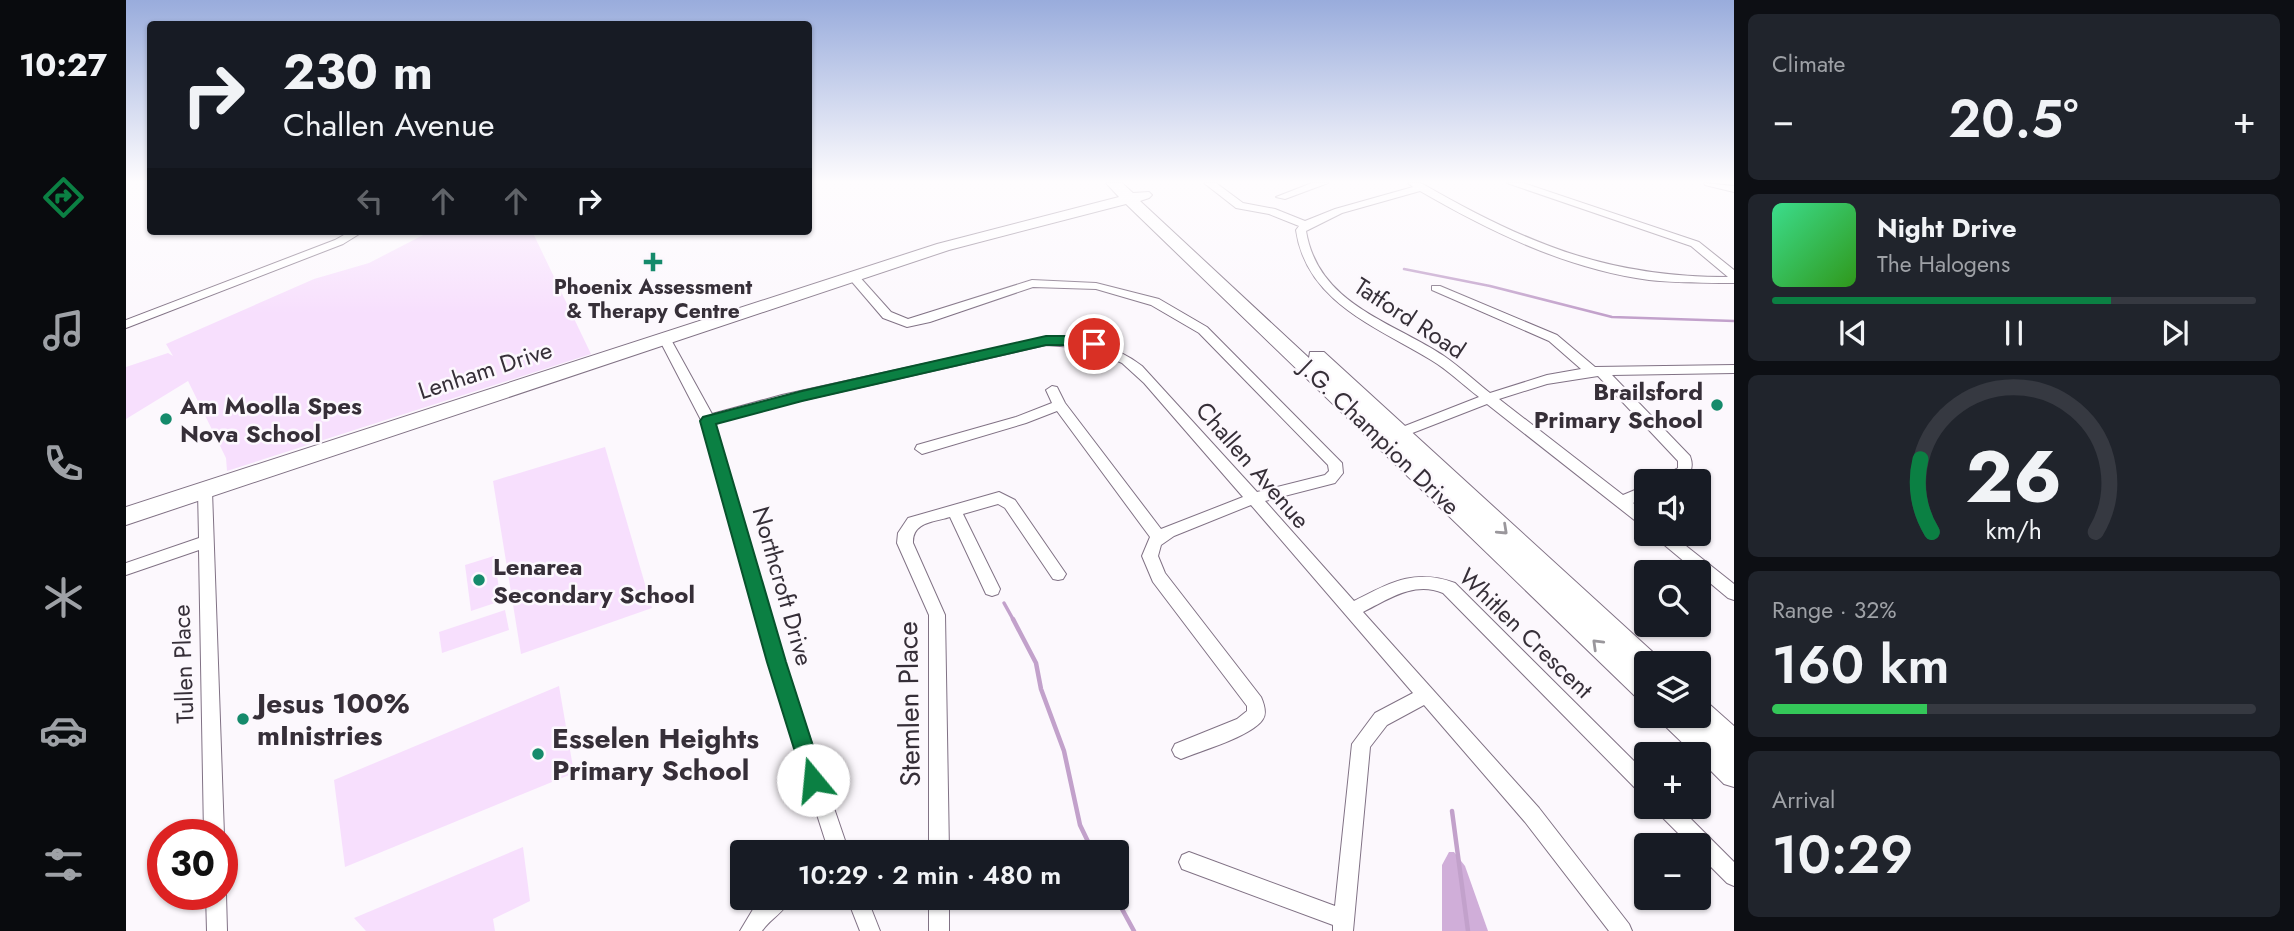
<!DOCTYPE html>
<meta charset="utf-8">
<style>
body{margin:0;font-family:Jost,sans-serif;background:#20242c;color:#f1f3f6;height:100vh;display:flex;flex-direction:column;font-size:26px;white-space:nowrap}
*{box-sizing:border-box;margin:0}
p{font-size:23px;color:#9ea1a6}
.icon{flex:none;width:38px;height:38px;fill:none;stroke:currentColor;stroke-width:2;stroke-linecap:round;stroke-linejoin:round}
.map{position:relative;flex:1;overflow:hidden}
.panel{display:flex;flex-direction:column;gap:14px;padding:14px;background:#0d0f14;width:560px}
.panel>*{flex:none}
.top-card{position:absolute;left:21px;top:21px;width:665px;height:214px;border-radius:7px;box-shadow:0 2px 5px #0004;background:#171b24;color:#f1f3f6;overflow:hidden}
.tools{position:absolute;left:1508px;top:469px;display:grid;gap:14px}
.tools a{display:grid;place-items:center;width:77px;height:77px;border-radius:7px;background:#171b24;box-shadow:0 2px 5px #0004;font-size:35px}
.speed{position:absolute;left:21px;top:819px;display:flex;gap:14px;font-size:35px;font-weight:700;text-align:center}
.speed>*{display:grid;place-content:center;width:91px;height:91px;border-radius:50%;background:#171b24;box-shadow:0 2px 5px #0004;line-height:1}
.speed .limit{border:10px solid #d22;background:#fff;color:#111}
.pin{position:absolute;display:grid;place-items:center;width:60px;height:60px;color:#fff;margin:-30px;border:4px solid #fff;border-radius:50%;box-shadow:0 2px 7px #0007}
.me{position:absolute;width:77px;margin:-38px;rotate:343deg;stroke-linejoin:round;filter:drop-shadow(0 0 5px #0008)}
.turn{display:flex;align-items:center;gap:24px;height:147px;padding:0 21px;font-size:32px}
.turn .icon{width:91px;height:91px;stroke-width:2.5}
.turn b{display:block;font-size:49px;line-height:60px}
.lanes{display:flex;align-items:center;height:66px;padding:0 21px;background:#0003;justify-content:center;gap:35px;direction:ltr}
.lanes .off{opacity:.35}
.big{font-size:52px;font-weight:600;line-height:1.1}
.panel .tile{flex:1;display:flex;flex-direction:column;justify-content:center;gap:10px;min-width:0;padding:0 24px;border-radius:10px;background:#20242c}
.panel .dial{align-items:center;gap:0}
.dial svg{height:182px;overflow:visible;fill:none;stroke:#363941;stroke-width:7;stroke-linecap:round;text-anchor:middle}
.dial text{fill:#f1f3f6;stroke:none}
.song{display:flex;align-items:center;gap:21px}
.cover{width:84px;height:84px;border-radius:10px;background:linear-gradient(135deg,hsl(150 70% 55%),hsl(110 70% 35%))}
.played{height:7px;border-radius:4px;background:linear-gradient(90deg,#0b8043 70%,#363941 70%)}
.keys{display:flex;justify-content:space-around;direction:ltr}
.heat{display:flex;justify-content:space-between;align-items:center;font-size:38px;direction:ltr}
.charge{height:10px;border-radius:5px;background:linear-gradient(90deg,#34c759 32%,#363941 0)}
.trip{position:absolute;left:604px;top:840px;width:399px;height:70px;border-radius:7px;background:#171b24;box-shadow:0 2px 5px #0004;font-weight:600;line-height:70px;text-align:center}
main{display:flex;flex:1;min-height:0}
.tabs{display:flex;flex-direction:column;width:126px;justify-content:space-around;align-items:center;background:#090b0e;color:#9ea1a6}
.tabs .icon{width:49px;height:49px}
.tabs .active{color:#0b8043}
.tabs b{font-size:32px;color:#f1f3f6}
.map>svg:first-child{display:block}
</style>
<main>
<nav class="tabs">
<b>10:27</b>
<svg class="icon active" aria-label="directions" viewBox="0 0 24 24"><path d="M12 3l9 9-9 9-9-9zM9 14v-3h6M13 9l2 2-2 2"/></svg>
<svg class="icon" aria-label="music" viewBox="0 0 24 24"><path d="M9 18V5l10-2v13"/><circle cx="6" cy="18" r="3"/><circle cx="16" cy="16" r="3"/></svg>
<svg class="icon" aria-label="phone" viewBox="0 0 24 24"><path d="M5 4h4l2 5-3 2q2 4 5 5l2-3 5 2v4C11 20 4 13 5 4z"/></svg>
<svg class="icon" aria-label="climate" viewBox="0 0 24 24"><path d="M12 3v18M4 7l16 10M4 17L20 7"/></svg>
<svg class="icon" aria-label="car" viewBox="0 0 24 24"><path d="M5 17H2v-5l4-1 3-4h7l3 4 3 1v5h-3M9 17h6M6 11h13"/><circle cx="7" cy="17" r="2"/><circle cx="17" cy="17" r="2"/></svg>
<svg class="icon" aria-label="filters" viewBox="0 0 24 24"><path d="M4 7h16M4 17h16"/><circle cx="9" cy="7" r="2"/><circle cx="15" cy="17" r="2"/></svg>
</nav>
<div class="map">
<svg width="1608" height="931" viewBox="0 0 1608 931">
<rect width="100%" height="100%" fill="#fcf8fd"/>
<g fill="#f7dffd">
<path d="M305,231H406L465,354L101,471L100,458L62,381L0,419V367L42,353L47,356L40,344L188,279L243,263Z"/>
<path d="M479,447L526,608L395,654L367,481Z"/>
<path d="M368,556L375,601L345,611L339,565Z"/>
<path d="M379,610L383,630L316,653L313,632Z"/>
<path d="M433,686L448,773L219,867L208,780Z"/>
<path d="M397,847L404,901L367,919L369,931H240L228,918Z"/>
</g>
<path fill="#d0aed9" d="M1323,852H1328L1339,866L1362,931H1316V865Z"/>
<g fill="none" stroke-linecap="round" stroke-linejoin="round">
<path stroke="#c2a1cb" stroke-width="2.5" d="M1278,269L1364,286L1486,317L1608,321"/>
<path stroke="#c2a1cb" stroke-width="3.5" d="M878,603L888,621"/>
<g stroke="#c2a1cb" stroke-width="4.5">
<path d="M887,619L910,663L915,689L938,751L954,825L967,852"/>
<path d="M1326,811L1342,931"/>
<path d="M990,898L1008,931"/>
</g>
<defs>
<g id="street">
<path d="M1078,183H1090L1117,203L1149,209L1179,221L1209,209L1287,187L1282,183H1295C1399,243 1480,277 1602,277L1565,246L1381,183H1397L1573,242L1608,270V283C1579,283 1551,283 1523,280C1441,269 1365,232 1294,191L1216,213L1180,231C1192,304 1265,321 1318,356C1334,367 1349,381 1364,393L1421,375L1455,369L1423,341L1306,290V286H1314L1431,335L1469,367L1608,365V373L1486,375L1564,456C1572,478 1551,481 1534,481L1536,477L1552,468V461L1472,376L1421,384L1373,399L1497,495L1521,485V496L1507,503L1521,514V528L1516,526L1361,404L1271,439H1261L1259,436L1261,433L1353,397C1337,385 1322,370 1305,360C1251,327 1180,302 1170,230L1173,226L1143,214L1110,208Z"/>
<path d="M1186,183H1202L1159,199L1150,197Z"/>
<path d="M1578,183L1608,186V192L1579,185Z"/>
<path d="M225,231H238L217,244L0,328V320L209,240Z"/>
<path d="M727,273L731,274L765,312L782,319L906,280L970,283L1033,299L1081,327L1216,463L1217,473L1209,483L1139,501L1228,601C1264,583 1288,568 1329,583L1521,774V796L1514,793L1317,593C1288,581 1263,599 1237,612L1413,808L1503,924L1506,931H1483L1399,822L1298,705L1261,725L1244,747L1227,931H1207V925L1056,869L1053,862L1056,855L1063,852L1209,906L1226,744L1249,713L1287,693L1125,505L1048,536L1035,545L1032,556L1039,573L1135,697C1138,704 1141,713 1137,719C1127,736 1074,751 1055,759L1049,756L1046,750L1049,744L1111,719L1121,711V706L1027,582L1016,556L1024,537L931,411L900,423L796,454L789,449L791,445L890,417L926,403L920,390L926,386L931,387L939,403L1035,529L1117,497L1018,383L996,363L962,348L920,345L656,405L589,423L658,662L723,852H703L642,662L575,420L533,339L535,336H543L586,414L656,395L920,337C956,337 987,344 1016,366L1131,492L1199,475L1203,471L1202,465L1073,333L1025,305L970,289L907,287L804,322L781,327L757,318L721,276Z"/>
<path d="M79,486L84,487L86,491L98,835L96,838V835H78L73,550L0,575V563L73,538L72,491L74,487Z"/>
<path d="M873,492L889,500L940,574L937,579L932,580L927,579L879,508L872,504L837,514L874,589L872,594L866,596L860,594L824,517C808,522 786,522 787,543L819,615L823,852H803V615L771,543L772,533L782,518Z"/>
<path d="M1528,534H1545L1608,584V600L1602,598L1530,538Z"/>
<path d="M1531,807H1553L1608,862V886L1601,883L1573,855V845H1564L1533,814Z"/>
<path d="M96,887L100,894L101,931H81L80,894H96Z"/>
<path d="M639,898H665C660,911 644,919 636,931H614L629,906Z"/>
<path d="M721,898H741L754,931H734Z"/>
<rect x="803" y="898" width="20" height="33"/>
</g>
<g id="secondary">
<path d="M980,183H996L1007,193L1023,192L1026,195L1023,198L1014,201L1183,358L1184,352H1198L1530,655L1533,663H1521V703L1512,699L1000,204L823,250L0,525V507L811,244L993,197Z"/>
<path d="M1573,700L1582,703L1608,726V787L1598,784L1573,759V754H1568L1538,725L1534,716H1573Z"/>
</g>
</defs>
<use href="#street" stroke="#817285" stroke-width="2"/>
<use href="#secondary" stroke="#817285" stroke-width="2"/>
<use href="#street" fill="#fff" fill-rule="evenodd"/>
<use href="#secondary" fill="#fff" fill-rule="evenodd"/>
</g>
<defs><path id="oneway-chevron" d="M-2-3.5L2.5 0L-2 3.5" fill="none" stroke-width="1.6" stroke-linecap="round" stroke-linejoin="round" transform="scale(1.75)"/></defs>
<g stroke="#9a979c">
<use href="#oneway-chevron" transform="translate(1377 530) rotate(43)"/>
<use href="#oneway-chevron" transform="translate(1471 644) rotate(-136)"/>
</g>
<linearGradient id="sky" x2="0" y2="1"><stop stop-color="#99acdc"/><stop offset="0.58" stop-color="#fefcfe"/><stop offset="1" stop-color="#fefcfe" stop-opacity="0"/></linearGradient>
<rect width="1608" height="314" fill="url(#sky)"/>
<path fill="#0b8043" stroke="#07532c" stroke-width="2" d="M920,336H953L973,341L975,344L968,349L953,345H920L676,401L590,424L660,662L698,780L695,787L687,790L680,787L641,662L574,421L577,417L676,391Z"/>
<g fill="#158a6b" stroke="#fcf8fd" stroke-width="2.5">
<path d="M523.5 251.5h7v7h7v7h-7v7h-7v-7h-7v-7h7z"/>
<circle cx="1591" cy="405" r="7"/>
<circle cx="40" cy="419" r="7"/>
<circle cx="353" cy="580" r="7"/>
<circle cx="117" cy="719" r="7"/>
<circle cx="412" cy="754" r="7"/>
</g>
<g text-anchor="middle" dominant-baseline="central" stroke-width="5" stroke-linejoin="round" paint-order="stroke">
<g font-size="21" font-weight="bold" fill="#362f38" stroke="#fcf8fd">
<text x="527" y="287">Phoenix Assessment<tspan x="527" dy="24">&amp; Therapy Centre</tspan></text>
</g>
<g font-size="24" fill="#362f38" stroke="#fcf8fd">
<text transform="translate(1284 318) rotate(33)">Tatford Road</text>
<text transform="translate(359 370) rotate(-18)">Lenham Drive</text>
<text transform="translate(1254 437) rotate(44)">J.G. Champion Drive</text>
<text transform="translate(1127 465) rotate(49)">Challen Avenue</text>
<text transform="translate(657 586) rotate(74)">Northcroft Drive</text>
<text transform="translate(1400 633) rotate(44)">Whitlen Crescent</text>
<text transform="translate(57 664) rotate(-92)">Tullen Place</text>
</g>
<g font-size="24" font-weight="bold" fill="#362f38" stroke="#fcf8fd" text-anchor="start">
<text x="1577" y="391" text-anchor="end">Brailsford<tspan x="1577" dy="28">Primary School</tspan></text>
<text x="54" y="405">Am Moolla Spes<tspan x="54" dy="28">Nova School</tspan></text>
<text x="367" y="566">Lenarea<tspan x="367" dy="28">Secondary School</tspan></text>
</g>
<g font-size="28" font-weight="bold" fill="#362f38" stroke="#fcf8fd" text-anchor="start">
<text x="131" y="703">Jesus 100%<tspan x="131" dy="32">mInistries</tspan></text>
<text x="426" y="738">Esselen Heights<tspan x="426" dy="32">Primary School</tspan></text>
</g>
<g font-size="28" fill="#362f38" stroke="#fcf8fd">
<text transform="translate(783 704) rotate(-91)">Stemlen Place</text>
</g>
</g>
</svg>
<div class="tools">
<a><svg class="icon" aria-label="sound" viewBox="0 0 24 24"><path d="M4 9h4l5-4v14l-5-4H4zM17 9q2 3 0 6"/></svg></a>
<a><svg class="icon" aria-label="search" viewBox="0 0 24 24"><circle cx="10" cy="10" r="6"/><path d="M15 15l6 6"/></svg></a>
<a><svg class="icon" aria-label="layers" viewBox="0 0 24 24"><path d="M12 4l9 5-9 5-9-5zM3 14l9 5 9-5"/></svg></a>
<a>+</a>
<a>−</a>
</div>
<div class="speed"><div class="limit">30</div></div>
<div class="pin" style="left:968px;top:344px;background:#d93025"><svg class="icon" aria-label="arrive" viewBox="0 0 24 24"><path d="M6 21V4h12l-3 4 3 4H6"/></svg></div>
<svg class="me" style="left:687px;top:780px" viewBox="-20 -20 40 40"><circle r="19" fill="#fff"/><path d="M0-13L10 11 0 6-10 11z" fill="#0b8043"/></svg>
<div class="trip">10:29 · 2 min · 480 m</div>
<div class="top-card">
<div class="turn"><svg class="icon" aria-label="right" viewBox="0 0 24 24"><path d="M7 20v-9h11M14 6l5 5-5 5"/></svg><div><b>230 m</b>Challen Avenue</div></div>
<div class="lanes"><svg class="icon off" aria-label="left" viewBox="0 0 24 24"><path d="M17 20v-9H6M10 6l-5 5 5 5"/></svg><svg class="icon off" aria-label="ahead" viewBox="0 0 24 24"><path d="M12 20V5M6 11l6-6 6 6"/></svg><svg class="icon off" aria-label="ahead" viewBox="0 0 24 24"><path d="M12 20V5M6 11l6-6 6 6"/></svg><svg class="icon" aria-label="right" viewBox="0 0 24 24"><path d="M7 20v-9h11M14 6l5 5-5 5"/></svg></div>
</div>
</div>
<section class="panel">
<div class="tile"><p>Climate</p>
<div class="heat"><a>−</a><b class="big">20.5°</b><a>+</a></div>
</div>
<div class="tile">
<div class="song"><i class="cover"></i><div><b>Night Drive</b><p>The Halogens</p></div></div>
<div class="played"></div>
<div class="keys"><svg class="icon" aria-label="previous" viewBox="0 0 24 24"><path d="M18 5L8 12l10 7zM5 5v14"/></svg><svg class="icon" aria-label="pause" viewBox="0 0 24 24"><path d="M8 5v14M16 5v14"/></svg><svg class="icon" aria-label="next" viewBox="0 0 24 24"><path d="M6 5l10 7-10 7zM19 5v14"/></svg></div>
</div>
<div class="tile dial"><svg viewBox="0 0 100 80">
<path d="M14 69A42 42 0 1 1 86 69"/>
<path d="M14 69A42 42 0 0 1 9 37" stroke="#0b8043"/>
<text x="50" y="56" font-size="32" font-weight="700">26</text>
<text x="50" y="72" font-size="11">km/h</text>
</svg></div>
<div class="tile"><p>Range · 32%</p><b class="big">160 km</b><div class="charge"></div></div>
<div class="tile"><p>Arrival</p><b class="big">10:29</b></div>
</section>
</main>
